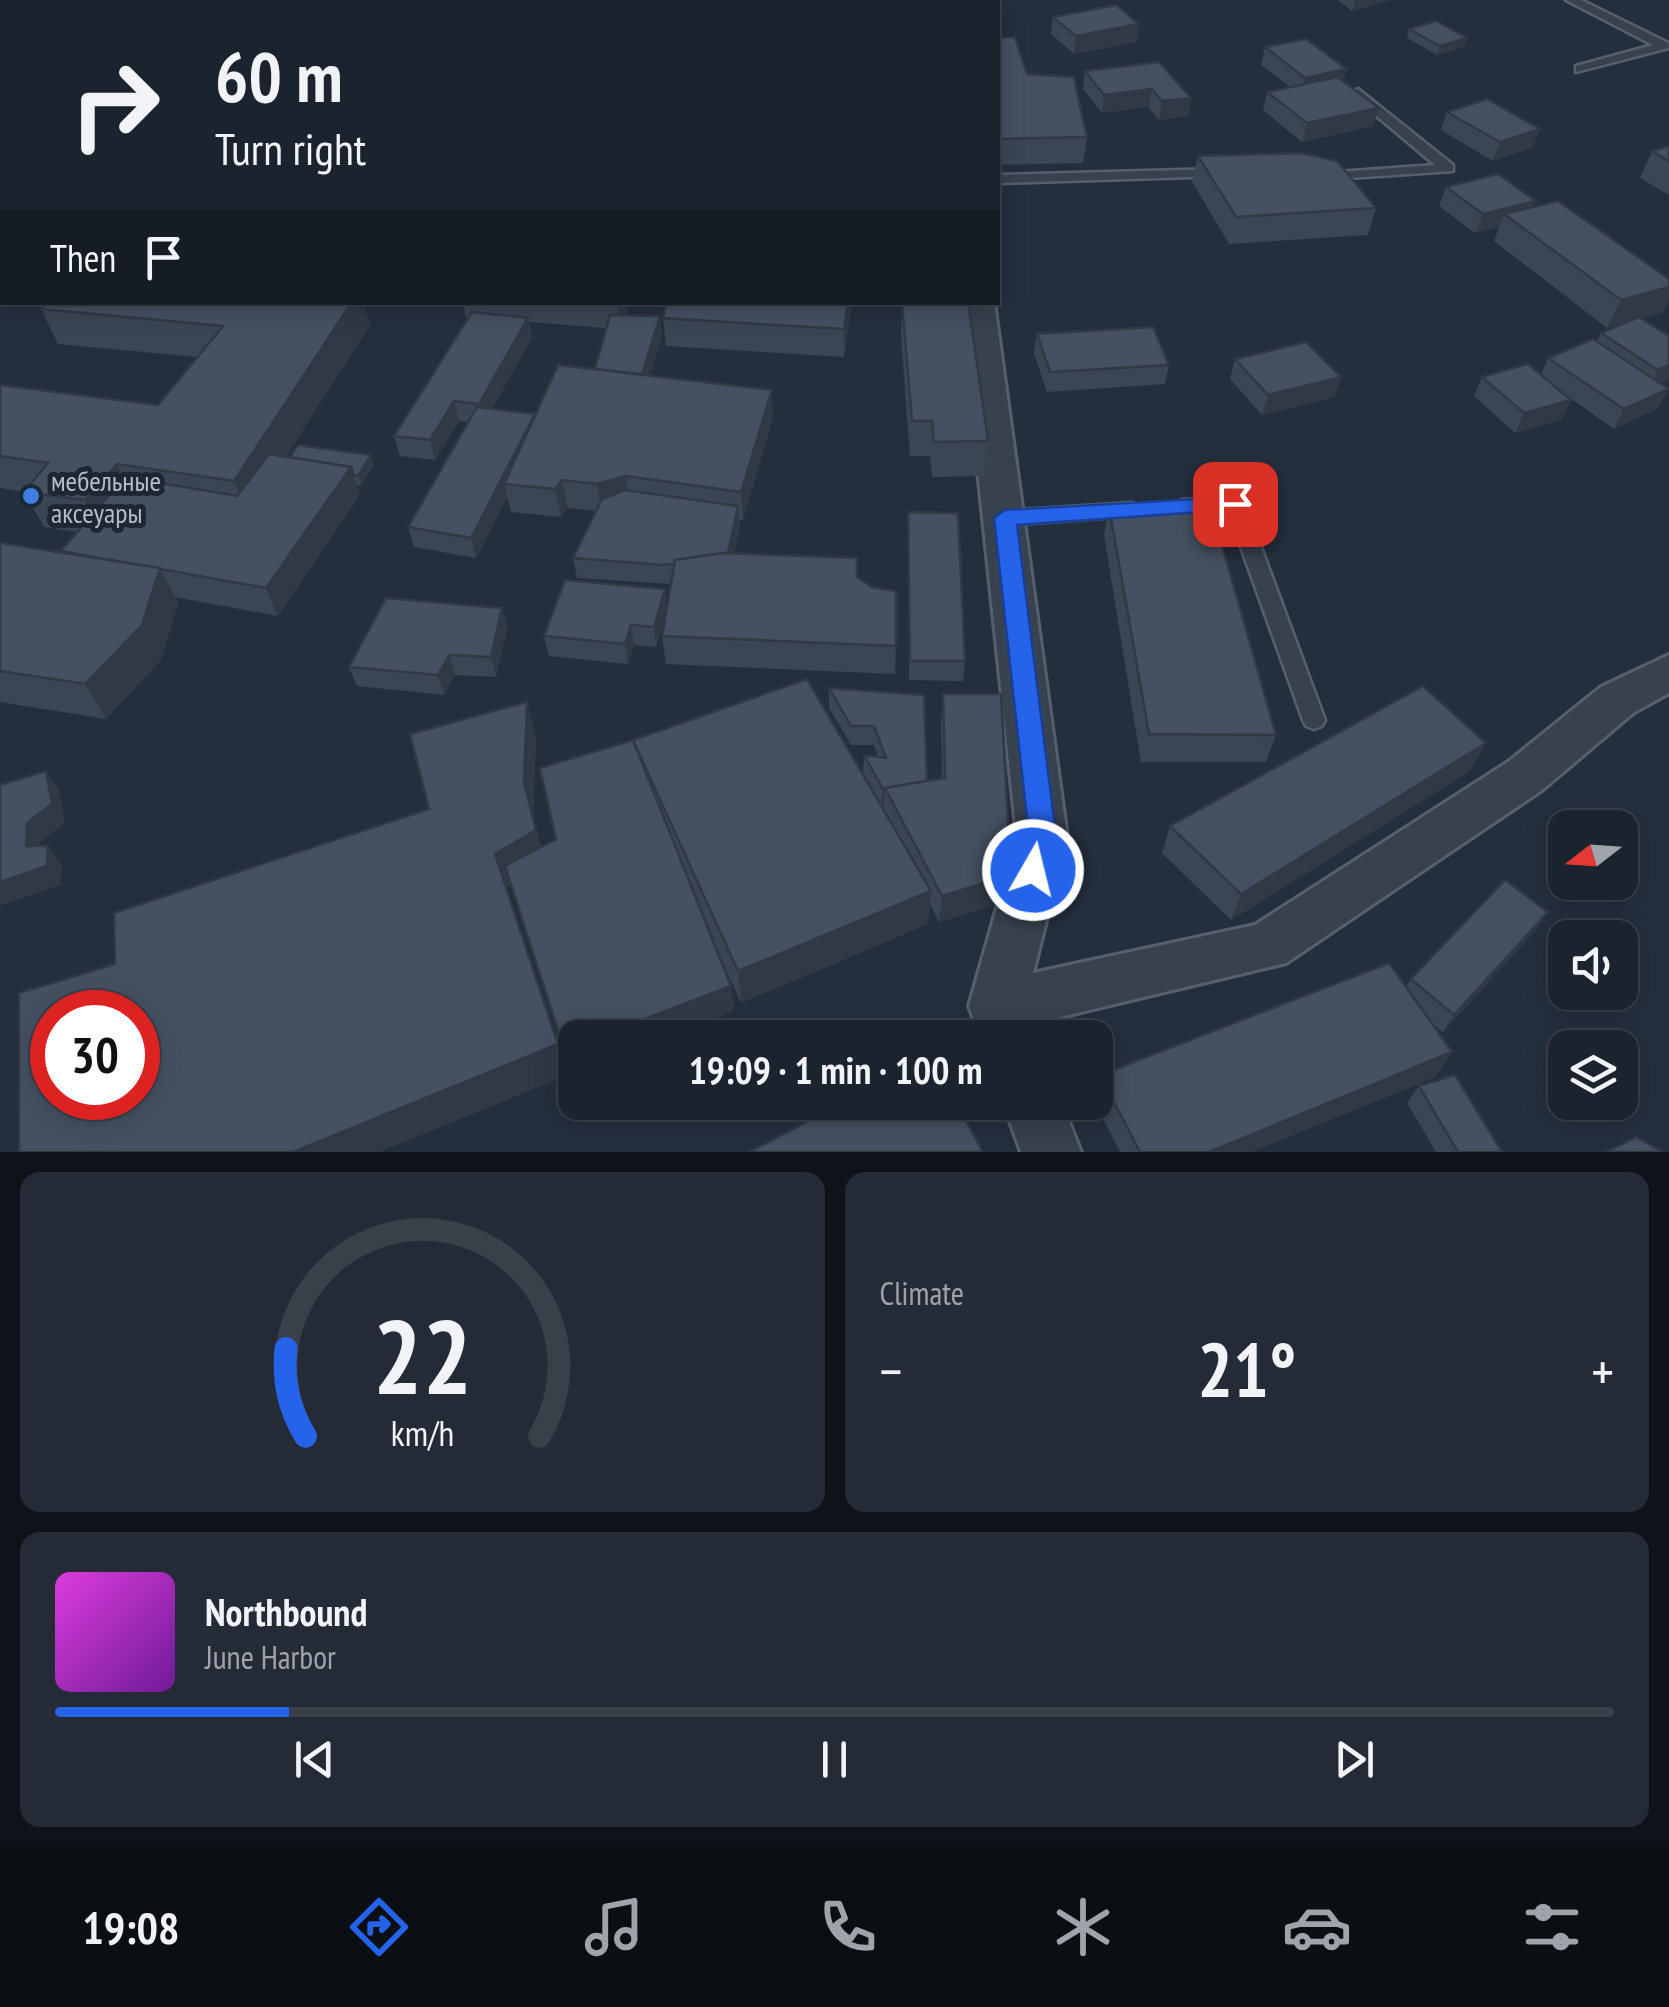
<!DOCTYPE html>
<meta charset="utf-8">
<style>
body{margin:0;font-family:"PT Sans Narrow",sans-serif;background:#242b36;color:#f1f3f6;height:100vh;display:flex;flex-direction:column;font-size:38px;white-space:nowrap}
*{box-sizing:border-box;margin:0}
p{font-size:32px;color:#a0a4aa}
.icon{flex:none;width:55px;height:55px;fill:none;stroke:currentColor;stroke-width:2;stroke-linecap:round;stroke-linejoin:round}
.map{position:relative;height:1152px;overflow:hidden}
.details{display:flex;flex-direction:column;gap:20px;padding:20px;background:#0f1319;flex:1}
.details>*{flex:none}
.guide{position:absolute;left:0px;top:0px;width:1000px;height:305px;box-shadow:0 5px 25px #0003,0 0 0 2px #39404a;background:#1b232e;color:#f1f3f6;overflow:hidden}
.needle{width:65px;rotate:253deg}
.fabs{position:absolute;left:1548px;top:810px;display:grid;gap:20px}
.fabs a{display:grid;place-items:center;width:90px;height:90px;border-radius:20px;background:#1b232e;box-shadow:0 5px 25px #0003,0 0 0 2px #39404a;font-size:50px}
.speed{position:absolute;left:30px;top:990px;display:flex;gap:20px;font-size:50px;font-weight:700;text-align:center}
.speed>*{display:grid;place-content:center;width:130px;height:130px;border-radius:50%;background:#1b232e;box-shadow:0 5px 25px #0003,0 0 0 2px #39404a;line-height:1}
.speed .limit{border:15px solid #d22;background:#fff;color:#111}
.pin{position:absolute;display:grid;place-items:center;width:85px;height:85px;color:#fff;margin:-42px;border-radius:20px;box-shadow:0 5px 15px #0006}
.me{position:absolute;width:110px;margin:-55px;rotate:8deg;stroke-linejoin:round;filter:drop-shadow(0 0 8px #0008)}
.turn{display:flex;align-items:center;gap:35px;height:210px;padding:0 50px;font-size:45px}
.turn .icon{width:130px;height:130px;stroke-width:2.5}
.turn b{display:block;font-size:70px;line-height:85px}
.then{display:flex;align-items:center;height:95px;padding:0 50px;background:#0003;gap:20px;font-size:38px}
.big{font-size:75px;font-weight:600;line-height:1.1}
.details .tile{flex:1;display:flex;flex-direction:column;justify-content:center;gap:15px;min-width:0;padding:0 35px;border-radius:20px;background:#242b36}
.details .dial{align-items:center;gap:0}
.dial svg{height:260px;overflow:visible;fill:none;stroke:#39404a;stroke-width:7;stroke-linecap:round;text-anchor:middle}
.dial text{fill:#f1f3f6;stroke:none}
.song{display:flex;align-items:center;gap:30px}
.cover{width:120px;height:120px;border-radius:15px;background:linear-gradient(135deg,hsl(300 70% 55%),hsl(280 70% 35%))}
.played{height:10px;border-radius:5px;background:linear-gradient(90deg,#2563eb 15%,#39404a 15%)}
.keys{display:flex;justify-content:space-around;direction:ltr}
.heat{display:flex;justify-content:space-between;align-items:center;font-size:55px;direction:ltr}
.details .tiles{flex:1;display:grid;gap:20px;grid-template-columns:1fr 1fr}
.tile:last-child{grid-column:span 2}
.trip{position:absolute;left:558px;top:1020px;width:555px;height:100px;border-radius:20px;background:#1b232e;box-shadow:0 5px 25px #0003,0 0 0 2px #39404a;font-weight:600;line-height:100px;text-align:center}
.menu{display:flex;height:160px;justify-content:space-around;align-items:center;background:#0b0e12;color:#a0a4aa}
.menu .icon{width:70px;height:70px}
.menu .active{color:#2563eb}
.menu b{font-size:45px;color:#f1f3f6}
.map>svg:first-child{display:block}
</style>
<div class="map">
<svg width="1669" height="1152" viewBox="0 0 1669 1152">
<rect width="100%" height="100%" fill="#242f3e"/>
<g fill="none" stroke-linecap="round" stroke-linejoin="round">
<defs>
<g id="lane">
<rect x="515" y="0" width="12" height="2"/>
<path d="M920,0H934L935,2H922Z"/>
<path d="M1566,0H1581L1668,43L1669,48L1576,72V66L1653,45Z"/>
<path d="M1358,89L1453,165V171L1319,180V174L1324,173L1435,165L1353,96L1351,93Z"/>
<path d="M1220,169L1225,170V176L998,183V175Z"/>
<path d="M1235,498L1245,504L1325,720L1322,726L1314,729L1306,726L1303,720L1228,511L1182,514L1172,507L1182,500Z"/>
<path d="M1133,503L1143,510L1140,515L1005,525L995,518L1005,511Z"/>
</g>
<g id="street">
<path d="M960,302H994L1067,837L1033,973L1255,925L1508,762L1601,687L1669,655V693L1633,713L1542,790L1286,963L1031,1024L1037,1038H981L969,1006L1017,837Z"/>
<path d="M1003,1102H1061L1081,1152H1021Z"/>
</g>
</defs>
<use href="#lane" stroke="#565f6c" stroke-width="5"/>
<use href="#street" stroke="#565f6c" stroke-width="6"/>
<use href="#lane" fill="#38414e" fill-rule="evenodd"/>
<use href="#street" fill="#38414e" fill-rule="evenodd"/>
</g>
<g fill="#3b4654" fill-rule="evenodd">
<path d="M0,0H102L101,2H2V137H0Z"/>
<path d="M286,0H384V2H287Z"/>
<path d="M394,0H438L437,2H397Z"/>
<path d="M1338,0H1390L1352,11Z"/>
<path d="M1053,17L1139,24L1136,42L1074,54L1051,34Z"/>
<path d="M1409,29L1467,38L1464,47L1437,55L1407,38Z"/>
<path d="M998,38L1027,74L1087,137L1083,163L998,165Z"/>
<path d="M1265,47L1343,82L1373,126L1302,142L1263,110L1267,92L1290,87L1261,65Z"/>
<path d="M1085,71L1191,98L1188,116L1159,120L1148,107L1102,113L1083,89Z"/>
<path d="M1447,112L1533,147L1493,161L1441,130Z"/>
<path d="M1669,146V195L1640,178L1652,151Z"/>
<path d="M1198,156L1376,208L1368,235L1229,244L1192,182Z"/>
<path d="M1446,187L1534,207L1669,279V300L1663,312L1641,318L1669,336L1658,408L1614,429L1563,393L1571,400L1561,420L1515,433L1474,396L1482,377L1541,375L1548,358L1596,342L1601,333L1626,323L1607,328L1494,241L1499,227L1475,233L1439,206Z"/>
<path d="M363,302L370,325L286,456L374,465L361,486L357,485L360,495L278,616L175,597L178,603L161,660L106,719L0,702V543L62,552L78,532L44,527L24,492L0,488V385L158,405L197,357L58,344L41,309Z"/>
<path d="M463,302H630L626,316H660L662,336L650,375L773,418L743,520H739L740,526L734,553L857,577L896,646L895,674L666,664L662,636L665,616L656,647L634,645L628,664L549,656L544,636L665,589L667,607L671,584L577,578L573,558L596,511L568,508L561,517L511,512L507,497L476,558L414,547L408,527L469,422L459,421L435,460L400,456L394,436L468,318H466ZM529,322L606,328L595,369L536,414L492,409L532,338Z"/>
<path d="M666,302H852L844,357L666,346L663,318Z"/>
<path d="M902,302L988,441L984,476L932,477L930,456H910L901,336Z"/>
<path d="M1037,334L1169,365L1165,384L1047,392L1034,353Z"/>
<path d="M1235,359L1341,377L1334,397L1262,415L1230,379Z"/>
<path d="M1109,507L1276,735L1266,762H1141L1104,535Z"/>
<path d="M908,512L965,661L963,681L909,680Z"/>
<path d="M502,608L507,628L496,677L455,675L444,695L357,686L349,667Z"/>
<path d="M829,688L924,695L927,781L942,779L941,722L943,694L1006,902L939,922L930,904L928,924L741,1003L713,940L731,986L734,1011L665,1038H575L572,1073L511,884L506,887L568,1075L115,964L429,809L536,737L533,817L541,847L556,839L540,768L863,775L864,755L878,757L874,745H851L829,708Z"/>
<path d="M1486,743L1470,771L1231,920L1162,853L1170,826Z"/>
<path d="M1548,912L1535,931L1443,1032L1431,1023L1452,1052L1435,1077L1252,1152H1120L1095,1102V1090L1100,1075L1406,987L1411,979Z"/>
<path d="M1419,1086L1502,1152H1436L1407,1103Z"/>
</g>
<g fill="#303945">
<path d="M78,0H102L101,2H77Z"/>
<path d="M1355,0H1390L1352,11Z"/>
<path d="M1139,24L1136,42L1074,54L1076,36Z"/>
<path d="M1467,38L1464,47L1437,55L1440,46Z"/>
<path d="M1347,69L1342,87L1301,96L1305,78Z"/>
<path d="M1152,89L1148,107L1102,113L1104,95Z"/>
<path d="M1191,98L1188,116L1159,120L1162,101Z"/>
<path d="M1379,108L1373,126L1302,142L1307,123Z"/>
<path d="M1540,129L1533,147L1493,161L1500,142Z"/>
<path d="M0,174H2V202L0,203Z"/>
<path d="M1536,201L1528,220L1504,214L1499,227L1475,233L1483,214Z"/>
<path d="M1669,287V300L1663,312L1607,328L1621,300Z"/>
<path d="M352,302H363L370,325L248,516L234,481Z"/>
<path d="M617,302H630L621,329Z"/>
<path d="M848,302H852L844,357V329Z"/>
<path d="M660,316L662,336L644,397L642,377Z"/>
<path d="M528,318L532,338L484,424L479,404Z"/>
<path d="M1669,365V380L1648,390L1658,370Z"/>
<path d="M1341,377L1334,397L1262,415L1268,395Z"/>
<path d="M1669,389L1658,408L1614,429L1624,409Z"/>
<path d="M772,390L773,418L743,520L741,492Z"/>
<path d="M1571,400L1561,420L1515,433L1524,413Z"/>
<path d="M454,401L459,421L435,460L430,440Z"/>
<path d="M535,414L504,484L507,497L476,558L471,538Z"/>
<path d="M371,455L374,465L361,486L358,476Z"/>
<path d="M117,464L135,499L103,536L85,500Z"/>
<path d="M351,467L360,495L278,616L266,588Z"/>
<path d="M626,476L630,505L602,512L597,484Z"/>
<path d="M562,480L568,508L561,517L555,489Z"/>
<path d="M738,506L740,526L729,577L727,557Z"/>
<path d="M160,568L178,603L161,660L106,719L85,684Z"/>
<path d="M665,589L667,609L656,647L654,627Z"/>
<path d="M502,608L507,628L496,677L491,657Z"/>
<path d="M631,625L634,645L628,664L625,644Z"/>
<path d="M449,655L455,675L444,695L438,675Z"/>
<path d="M527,702L536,737L533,817L524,783Z"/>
<path d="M1486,743L1470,771L1231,920L1241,894Z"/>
<path d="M46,771L59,790L65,823L40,842V865L26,846L27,823Z"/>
<path d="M883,789H885L884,808H882Z"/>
<path d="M536,830L545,863L506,887L495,854Z"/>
<path d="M48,846L62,865L61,885L0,906V882Z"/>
<path d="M1011,875L1006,902L939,922L942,896Z"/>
<path d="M931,891L928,924L741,1003L738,971Z"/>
<path d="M1548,912L1535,931L1443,1032L1454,1015Z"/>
<path d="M731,986L734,1011L665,1038H595Z"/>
<path d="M558,1044L568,1075L380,1152H293Z"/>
<path d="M575,1045V1072L572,1073L564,1049Z"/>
<path d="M1452,1052L1435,1077L1252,1152H1209Z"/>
</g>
<g fill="#455162" stroke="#303945" stroke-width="2.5" fill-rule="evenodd">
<path d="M0,0H78L77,2H2V103L0,104Z"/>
<rect x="483" y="0" width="22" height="2"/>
<path d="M1116,5L1139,24L1076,36L1053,17Z"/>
<path d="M1436,21L1467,38L1440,46L1409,29Z"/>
<path d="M1015,37L1027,74L1074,77L1087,137L998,139V38Z"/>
<path d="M1306,39L1347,69L1305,78L1265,47Z"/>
<path d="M1159,62L1191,98L1162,101L1152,89L1104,95L1085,71Z"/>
<path d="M1337,77L1379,108L1307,123L1267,92Z"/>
<path d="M1487,99L1540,129L1500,142L1447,112Z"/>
<path d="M1669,146V161L1652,151Z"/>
<path d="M1302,153L1337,161L1376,208L1236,217L1198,156Z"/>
<path d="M2,169V182L0,183V170Z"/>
<path d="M1498,174L1536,201L1483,214L1446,187Z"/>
<path d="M1558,201L1669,279V287L1621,300L1504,214Z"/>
<path d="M48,302H352L234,481L117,464L85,500L24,492L48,463L0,456V385L158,405L223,326L41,309Z"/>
<path d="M666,302H848L844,329L663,318Z"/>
<path d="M902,302H968L988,441L934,442L932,421H912Z"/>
<path d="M472,312L528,318L479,404L454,401L430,440L394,436Z"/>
<path d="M610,315L660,316L642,374L595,369Z"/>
<path d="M1639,317L1669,336V365L1658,370L1601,333Z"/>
<path d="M1153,327L1169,365L1050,372L1037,334Z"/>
<path d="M1593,339L1669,389L1624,409L1548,358Z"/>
<path d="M1306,342L1341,377L1268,395L1235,359Z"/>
<path d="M1528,364L1571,400L1524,413L1482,377Z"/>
<path d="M558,365L772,390L741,492L626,476L597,484L562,480L555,489L504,484Z"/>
<path d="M477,407L535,414L471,538L408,527Z"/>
<path d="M298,445L371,455L358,476L354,475L351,467L290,457Z"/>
<path d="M269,454L351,467L266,588L61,551L125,477L237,496Z"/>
<path d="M625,490L738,506L728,553L675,560L674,564L664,565L573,558L602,499Z"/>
<path d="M1211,506L1276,735L1149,734L1109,507Z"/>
<path d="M908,512L958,513L965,661H910Z"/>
<path d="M0,543L160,568L142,625L85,684L0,671Z"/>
<path d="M722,553L857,558V577L872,587L896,591V646L662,636L675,560Z"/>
<path d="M565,580L665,589L654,627L631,625L625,644L544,636Z"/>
<path d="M386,598L502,608L491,657L449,655L438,675L349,667Z"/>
<path d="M807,679L931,891L738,971L633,740Z"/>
<path d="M1423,686L1486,743L1241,894L1170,826Z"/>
<path d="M829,688L924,695L927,781L883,789L864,755L886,758L874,726H851Z"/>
<path d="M943,694H1001L1011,875L942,896L885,788L945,778Z"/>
<path d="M527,702L524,783L536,830L495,854L558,1044L293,1152H19V993L115,964L114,913L429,809L410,734ZM52,1012H138V1098H52Z"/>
<path d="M633,740L731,986L595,1038H575V1045L564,1049L505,866L556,839L540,768Z"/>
<path d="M46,771L52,804L27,823L26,846H48L47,866L0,882V785Z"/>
<path d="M1505,880L1548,912L1454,1015L1411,979Z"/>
<path d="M1389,963L1452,1052L1209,1152H1140L1100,1075Z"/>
<path d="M1455,1075L1502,1152H1458L1419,1086Z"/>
<path d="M845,1102H956L983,1152H749Z"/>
<path d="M1636,1137L1663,1152H1606Z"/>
</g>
<path fill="#2563eb" stroke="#184099" stroke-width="2.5" d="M1235,497L1243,499L1246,504L1243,509L1017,525L1056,836L1043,879L1033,882L1024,879L1020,870L1029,836L994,518L1005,510Z"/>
<circle fill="#3f7fe0" stroke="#1d2633" stroke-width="4" cx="31" cy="496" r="10"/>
<g text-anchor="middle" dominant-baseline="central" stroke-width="10" stroke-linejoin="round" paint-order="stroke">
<g font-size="28" fill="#b4bcc9" stroke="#1d2633" text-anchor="start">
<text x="51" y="480">мебельные<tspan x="51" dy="32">аксеуары</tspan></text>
</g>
</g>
</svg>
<div class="fabs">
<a><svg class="needle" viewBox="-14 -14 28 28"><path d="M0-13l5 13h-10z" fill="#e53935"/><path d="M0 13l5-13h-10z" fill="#a0a4aa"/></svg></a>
<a><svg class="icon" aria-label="sound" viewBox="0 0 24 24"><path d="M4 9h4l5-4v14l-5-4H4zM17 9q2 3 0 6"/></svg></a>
<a><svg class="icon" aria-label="layers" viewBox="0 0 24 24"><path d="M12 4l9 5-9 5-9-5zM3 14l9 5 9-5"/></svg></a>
</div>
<div class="speed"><div class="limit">30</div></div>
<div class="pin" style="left:1235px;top:504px;background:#d93025"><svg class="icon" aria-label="arrive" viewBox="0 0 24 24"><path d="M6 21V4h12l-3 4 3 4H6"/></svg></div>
<svg class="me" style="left:1033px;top:870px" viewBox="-20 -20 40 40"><circle r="17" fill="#2563eb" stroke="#fff" stroke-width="3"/><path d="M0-11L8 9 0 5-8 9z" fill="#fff"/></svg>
<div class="trip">19:09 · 1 min · 100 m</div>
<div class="guide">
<div class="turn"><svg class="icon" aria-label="right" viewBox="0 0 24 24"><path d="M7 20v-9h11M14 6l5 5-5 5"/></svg><div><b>60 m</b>Turn right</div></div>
<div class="then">Then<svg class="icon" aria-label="arrive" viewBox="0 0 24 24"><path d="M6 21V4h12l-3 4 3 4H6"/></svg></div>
</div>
</div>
<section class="details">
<div class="tiles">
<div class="tile dial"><svg viewBox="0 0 100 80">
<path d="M14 69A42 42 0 1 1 86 69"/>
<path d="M14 69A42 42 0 0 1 8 42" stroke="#2563eb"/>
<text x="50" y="56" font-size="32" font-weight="700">22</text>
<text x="50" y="72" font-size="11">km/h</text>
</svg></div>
<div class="tile"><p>Climate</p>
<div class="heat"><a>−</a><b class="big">21°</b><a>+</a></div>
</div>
<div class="tile">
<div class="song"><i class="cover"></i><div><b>Northbound</b><p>June Harbor</p></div></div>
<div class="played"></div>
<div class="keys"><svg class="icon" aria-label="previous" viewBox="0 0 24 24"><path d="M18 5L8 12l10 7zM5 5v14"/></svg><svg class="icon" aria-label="pause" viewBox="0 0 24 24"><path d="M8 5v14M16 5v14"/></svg><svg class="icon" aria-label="next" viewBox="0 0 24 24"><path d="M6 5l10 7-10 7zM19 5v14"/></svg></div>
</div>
</div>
</section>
<nav class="menu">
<b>19:08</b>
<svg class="icon active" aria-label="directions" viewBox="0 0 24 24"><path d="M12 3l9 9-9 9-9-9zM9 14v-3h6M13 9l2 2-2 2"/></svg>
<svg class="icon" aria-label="music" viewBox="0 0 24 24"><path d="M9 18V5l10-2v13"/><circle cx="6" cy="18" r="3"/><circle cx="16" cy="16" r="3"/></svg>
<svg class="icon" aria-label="phone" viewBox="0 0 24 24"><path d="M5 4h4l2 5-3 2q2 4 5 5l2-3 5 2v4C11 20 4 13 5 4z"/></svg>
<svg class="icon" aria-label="climate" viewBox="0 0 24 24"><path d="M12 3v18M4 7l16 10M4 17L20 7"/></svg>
<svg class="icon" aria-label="car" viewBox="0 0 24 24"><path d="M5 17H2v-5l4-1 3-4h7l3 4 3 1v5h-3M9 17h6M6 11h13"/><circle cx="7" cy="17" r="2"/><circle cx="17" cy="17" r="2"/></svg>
<svg class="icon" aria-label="filters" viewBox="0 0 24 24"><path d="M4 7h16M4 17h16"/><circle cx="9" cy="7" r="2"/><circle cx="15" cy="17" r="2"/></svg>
</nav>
